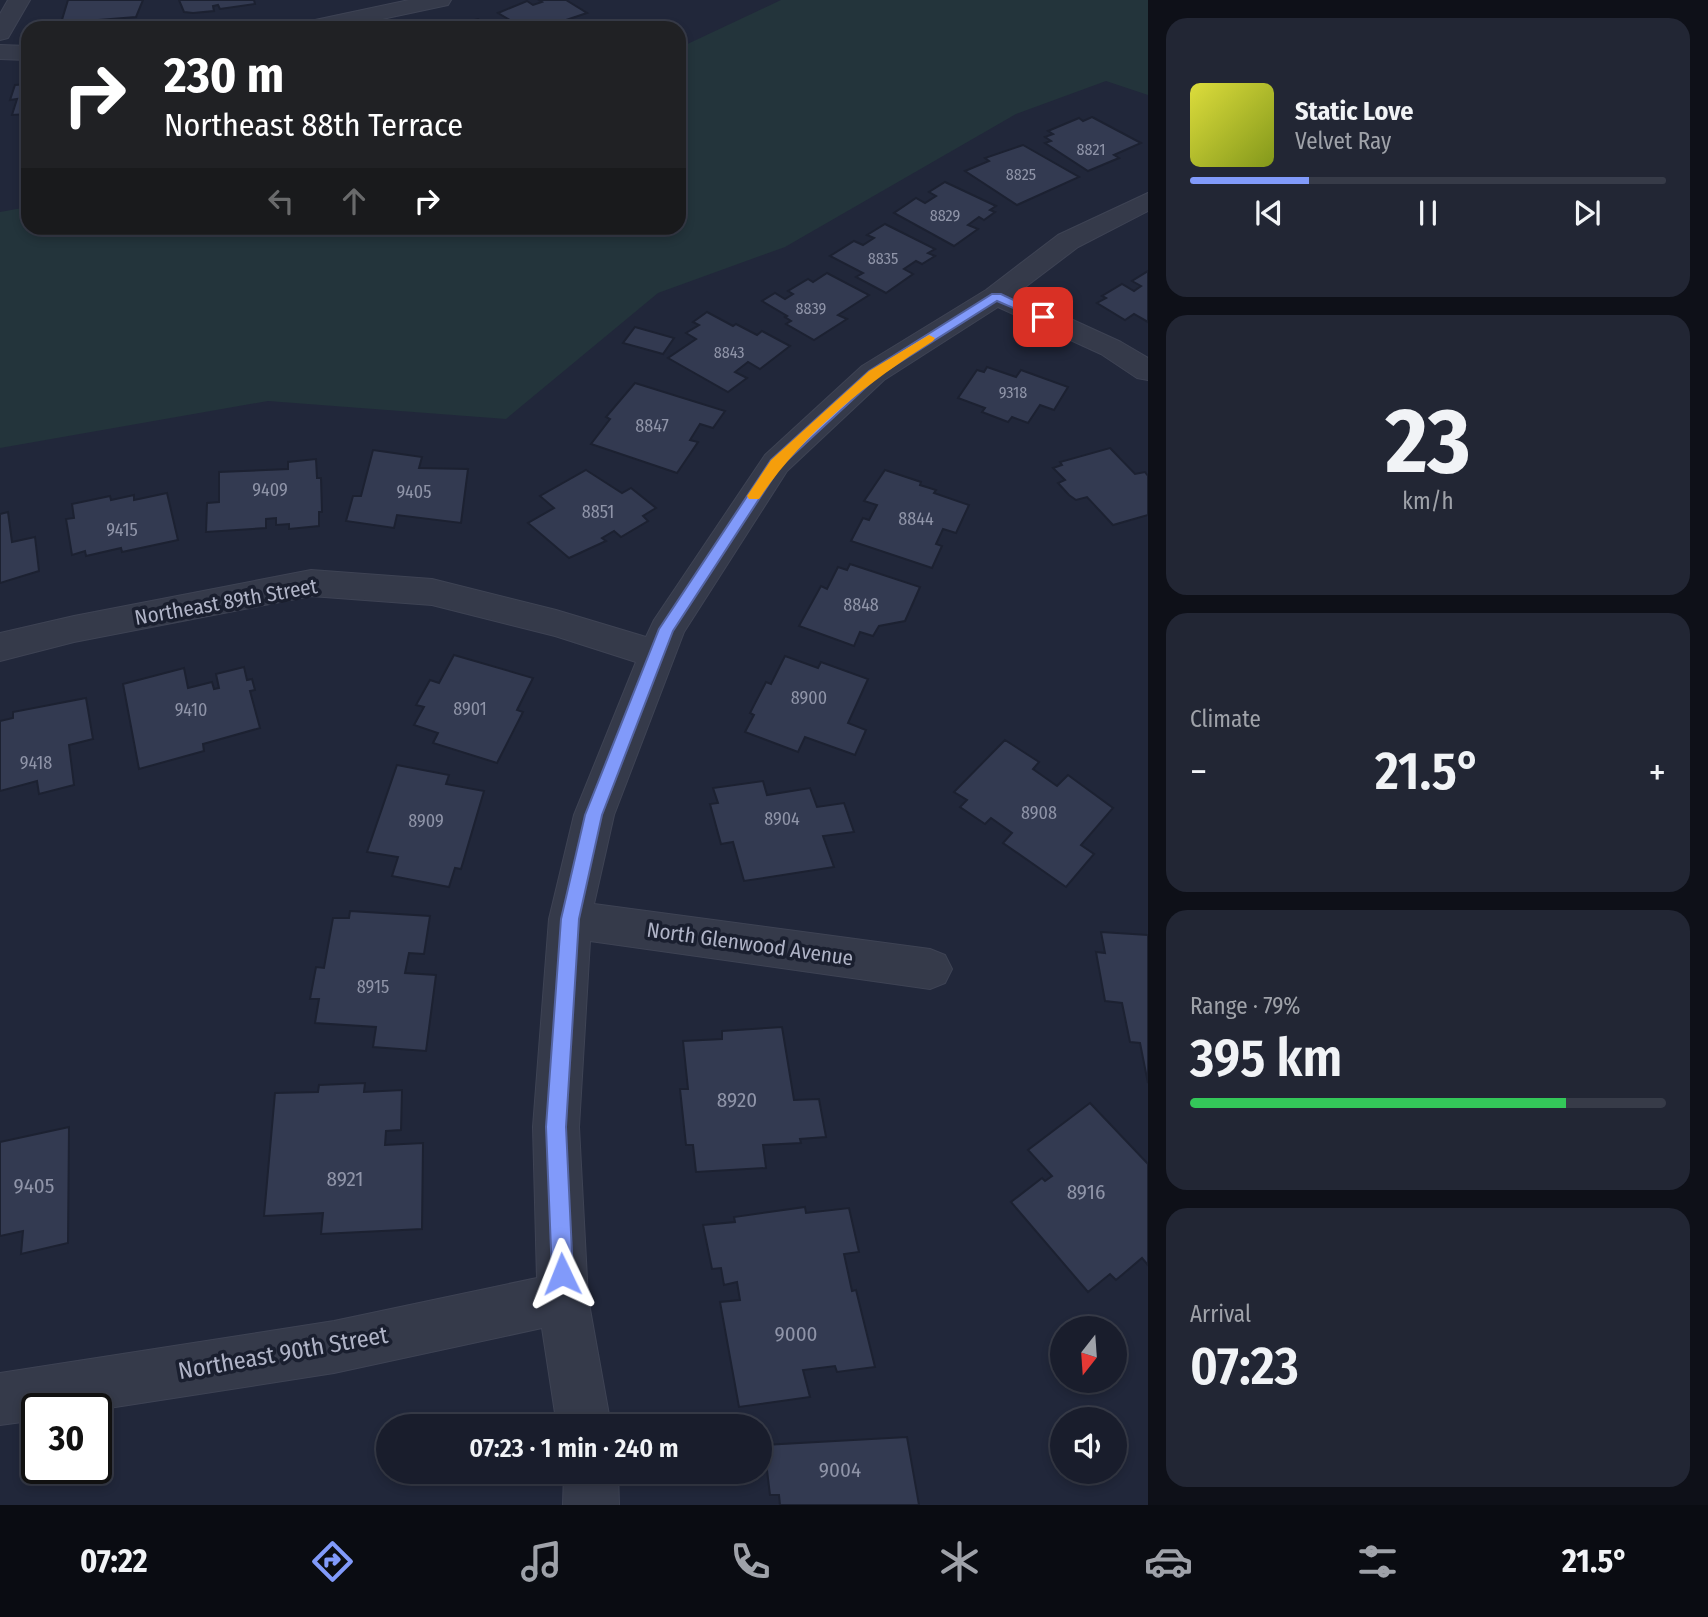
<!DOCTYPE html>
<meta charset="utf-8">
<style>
body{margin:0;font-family:"Fira Sans Condensed",sans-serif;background:#222634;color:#f1f3f6;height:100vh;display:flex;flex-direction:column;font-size:26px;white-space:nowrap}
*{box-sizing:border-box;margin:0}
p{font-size:23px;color:#9fa2a9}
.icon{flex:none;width:38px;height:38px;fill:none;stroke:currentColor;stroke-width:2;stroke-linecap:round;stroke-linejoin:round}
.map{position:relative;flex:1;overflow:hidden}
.sheet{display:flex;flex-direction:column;gap:18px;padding:18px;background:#0e1018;width:560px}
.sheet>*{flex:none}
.hud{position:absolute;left:21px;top:21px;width:665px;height:214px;border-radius:21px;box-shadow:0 4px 10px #0003,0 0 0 2px #373b48;background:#202124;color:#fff;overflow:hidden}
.needle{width:46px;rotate:197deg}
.controls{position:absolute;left:1050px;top:1316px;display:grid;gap:14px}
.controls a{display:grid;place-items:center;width:77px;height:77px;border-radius:50%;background:#191d2c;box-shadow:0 4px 10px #0003,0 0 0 2px #373b48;font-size:35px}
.speed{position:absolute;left:21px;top:1393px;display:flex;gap:14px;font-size:35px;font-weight:700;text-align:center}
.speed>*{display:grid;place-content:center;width:91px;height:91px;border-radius:50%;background:#191d2c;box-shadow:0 4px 10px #0003,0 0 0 2px #373b48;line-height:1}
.speed .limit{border:4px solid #111;border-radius:10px;background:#fff;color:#111}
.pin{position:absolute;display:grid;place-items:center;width:60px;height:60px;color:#fff;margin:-30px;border-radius:14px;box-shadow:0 4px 10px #0006}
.me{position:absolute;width:77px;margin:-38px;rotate:358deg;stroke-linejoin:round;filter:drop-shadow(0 0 5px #0008)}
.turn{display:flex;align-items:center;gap:24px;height:147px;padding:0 28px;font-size:32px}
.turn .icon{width:91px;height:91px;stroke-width:2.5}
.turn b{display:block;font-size:49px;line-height:60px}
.lanes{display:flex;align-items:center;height:66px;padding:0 28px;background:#0003;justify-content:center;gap:35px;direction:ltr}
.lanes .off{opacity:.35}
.big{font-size:52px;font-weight:600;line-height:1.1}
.sheet .tile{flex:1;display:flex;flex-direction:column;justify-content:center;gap:10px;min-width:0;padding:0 24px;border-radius:21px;background:#222634}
.sheet .dial{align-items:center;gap:0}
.dial b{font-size:91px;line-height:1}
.song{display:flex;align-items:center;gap:21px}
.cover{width:84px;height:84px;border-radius:10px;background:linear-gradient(135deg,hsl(60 70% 55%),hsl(70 70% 35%))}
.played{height:7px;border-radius:4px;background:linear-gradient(90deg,#819afa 25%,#373b48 25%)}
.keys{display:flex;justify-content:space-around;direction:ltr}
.heat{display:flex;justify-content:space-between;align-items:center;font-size:38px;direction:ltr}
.charge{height:10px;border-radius:5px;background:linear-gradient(90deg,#34c759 79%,#373b48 0)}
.trip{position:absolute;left:376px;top:1414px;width:396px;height:70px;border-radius:35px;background:#191d2c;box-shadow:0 4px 10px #0003,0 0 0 2px #373b48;font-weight:600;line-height:70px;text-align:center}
.tab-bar{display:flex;height:112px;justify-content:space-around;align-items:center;background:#0a0c12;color:#9fa2a9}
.tab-bar .icon{width:49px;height:49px}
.tab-bar .active{color:#819afa}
.tab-bar b{font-size:32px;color:#f1f3f6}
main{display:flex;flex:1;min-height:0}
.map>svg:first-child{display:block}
</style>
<main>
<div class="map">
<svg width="1148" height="1505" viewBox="0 0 1148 1505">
<rect width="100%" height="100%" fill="#21273a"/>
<path fill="#23343b" d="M781,0H1148V95L1106,81L1016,114L785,247L658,293L506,419L268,401L0,448V212L28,207V228H679V48Z"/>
<g fill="#333a51" stroke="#1c2131" stroke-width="2">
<path d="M68,0H143L136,17L61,23Z"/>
<path d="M179,0H254L255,4L220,9L218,5L213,6L214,11L193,13L184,12Z"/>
<path d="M539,0H566L587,13L560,22L570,28H523L498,13L527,1L533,5L542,2Z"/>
<path d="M478,19L489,28H456L466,25L462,23Z"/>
<path d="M28,84V119H25L27,114L12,115L17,99L10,100L15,85Z"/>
<path d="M1092,117L1141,143L1114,155L1119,158L1088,171L1045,143L1051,141L1045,137L1053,134L1048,131L1079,118L1083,121Z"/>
<path d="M1023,145L1079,177L1017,205L965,171L989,161L985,158Z"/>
<path d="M945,182L996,206L990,210L995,212L984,220L979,217L968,225L978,229L954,246L894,213L916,198L925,203L936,196L929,192Z"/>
<path d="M885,224L935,249L928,253L935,256L922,264L916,261L904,269L913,274L886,293L856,277L863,273L830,256L854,241L863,245L874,238L867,235Z"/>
<path d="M1148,271V322L1134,314L1125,320L1097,303L1106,298L1102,296L1122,284L1134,291L1141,286L1132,281Z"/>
<path d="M827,273L869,295L838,315L847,319L814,340L786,324L791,321L785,317L787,316L762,301L775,293L785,299L793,294L788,291L808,279L813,282Z"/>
<path d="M707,312L733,326L736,324L757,335L762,331L790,346L760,369L748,362L735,372L747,378L728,392L668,358L696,339L686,333L699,325L693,322Z"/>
<path d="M635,327L674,338L663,354L623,343Z"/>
<path d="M987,367L1016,377L1021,370L1068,387L1054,410L1040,405L1028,423L1012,417L1008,422L982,412L985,408L958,398L977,370L984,372Z"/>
<path d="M635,383L725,411L713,428L700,424L690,440L698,442L677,473L591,444L610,419L606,417Z"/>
<path d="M1110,448L1135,474L1145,472L1148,476V515L1113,525L1087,497L1076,500L1069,495L1058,483L1065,480L1053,468L1062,465L1060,462Z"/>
<path d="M373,450L422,457L419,468L468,469L461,523L397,515L394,528L346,521L353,496H361Z"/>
<path d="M316,459L317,478H321L322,512H319V526L289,529V524L276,525V518L266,519V528L206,532L207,503L219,502V472L288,469V462Z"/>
<path d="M586,470L622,493L631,488L656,508L643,516L648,521L621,537L614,531L602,538L606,541L569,558L528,523L554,508L540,496Z"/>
<path d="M885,470L921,482L920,485L936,490L934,493L969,505L956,533L943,529L936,544L942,546L932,568L851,541L863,518L869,520L877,505L864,501Z"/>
<path d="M167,493L178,540L122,552L121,548L86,556L85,551L72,555L66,519L74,518L72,504L110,496L111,500L134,495V500Z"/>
<path d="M8,512L12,542L35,537L39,571L0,583V514Z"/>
<path d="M850,564L920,587L905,621L879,626L873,636L860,632L854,646L799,626L821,586L827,589L838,567L847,570Z"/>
<path d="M454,655L533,678L517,710L523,712L497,763L433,743L438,733L414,725L424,707L416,705L430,680L439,683Z"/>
<path d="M785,656L818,668L821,662L868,679L848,723L866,730L855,755L805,737L798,752L745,732L754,715L750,713L766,682L771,684Z"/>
<path d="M244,667L247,680L252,679L255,690L250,691L260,728L203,744L204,751L139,769L123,684L184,668L188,688L212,682L214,689L219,688L216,674Z"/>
<path d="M86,698L93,739L69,745L74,785L39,794L37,781L0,791V721L13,718V712Z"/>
<path d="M1005,740L1039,762L1033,769L1057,786L1068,775L1113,808L1081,845L1094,854L1066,887L1003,843L1012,833L991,818L985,824L960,807L967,800L954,792Z"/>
<path d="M397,765L449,775L446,784L484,791L461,869L455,868L449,887L392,876L398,857L367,852Z"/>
<path d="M763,781L767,795L810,788L817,807L844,803L854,832L823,836L834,867L744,881L733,842L721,844L710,804L718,803L713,788Z"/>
<path d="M350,911L430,916L424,954L409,953L405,973L436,975L426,1051L373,1047L376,1027L315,1023L319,999H310L316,967L324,968L333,918H349Z"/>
<path d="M1101,932L1148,935V1083L1140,1043L1130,1042L1122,1003L1105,1001L1096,952L1105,953Z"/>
<path d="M782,1027L794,1100L819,1099L826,1137L800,1139L801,1143L763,1145L766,1168L696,1172L693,1145H686L680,1089H688L683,1041L722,1039V1031Z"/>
<path d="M365,1083L364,1092L402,1090L401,1130L386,1131L385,1145L423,1143L422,1229L321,1234L323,1213L264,1216L275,1093L318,1092L319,1085Z"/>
<path d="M1090,1103L1148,1164V1265L1142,1258L1116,1280L1110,1274L1088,1292L1011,1202L1042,1178L1045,1181L1052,1176L1028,1150Z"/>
<path d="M69,1127L68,1243L21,1254L23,1231L0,1236V1142Z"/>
<path d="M805,1207L806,1213L849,1208L859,1252L844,1254L852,1291L856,1290L875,1367L837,1372L835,1366L803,1370L810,1397L739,1407L720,1302L740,1300L737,1282L724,1285L721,1268L712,1269L703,1225L735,1222L734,1217Z"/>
<path d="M907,1437L919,1505H780L779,1495H770L764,1445Z"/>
</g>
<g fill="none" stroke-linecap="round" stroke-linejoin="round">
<defs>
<g id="minor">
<path d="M8,0H30L8,38L0,40V14Z"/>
<path d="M409,0H451L448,5L340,28H298L301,23Z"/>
<path d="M0,45L28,46V60L0,59Z"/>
<path d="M1148,193V211L1078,247L1016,294L1121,342L1148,358V380L1137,378L1101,354L998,307L884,380L787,471L684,632L614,815L594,904L930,949L945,955L952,969L945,983L930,989L590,941L579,1127L588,1298L611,1426H557L542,1328L334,1373L96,1410L37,1409V1420L0,1425V1373L334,1321L537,1278L533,1127L549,919L574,815L636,662L555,636L432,605L311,596L74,642L0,661V633L74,616L311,570L432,579L556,610L646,637L654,620L765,455L862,366L986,290L1058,235Z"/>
<path d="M564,1472H618L619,1505H563Z"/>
</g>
</defs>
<use href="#minor" stroke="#3e4354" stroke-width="2"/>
<use href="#minor" fill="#353a4a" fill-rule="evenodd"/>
</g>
<path fill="#819afa" stroke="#5464a2" stroke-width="2" d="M992,294H1001L1049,317L1039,319L997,301L878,376L780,467L673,631L602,815L579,919L566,1127L573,1274L570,1281L562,1284L555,1281L552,1274L546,1127L561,919L585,815L659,629L771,460L869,371Z"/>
<path fill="#f59e0b" d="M929,335L935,338L933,341C868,382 802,434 759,499H749L747,496L771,460L869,371Z"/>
<g text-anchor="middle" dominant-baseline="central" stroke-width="7" stroke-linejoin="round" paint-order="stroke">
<g font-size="16" fill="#8f94a8">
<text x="1091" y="149">8821</text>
<text x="1021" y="174">8825</text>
<text x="945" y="215">8829</text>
<text x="883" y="258">8835</text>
<text x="811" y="308">8839</text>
<text x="729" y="352">8843</text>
<text x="1013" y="392">9318</text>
</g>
<g font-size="18" fill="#8f94a8">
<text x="652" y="426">8847</text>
<text x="270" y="490">9409</text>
<text x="414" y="492">9405</text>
<text x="598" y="512">8851</text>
<text x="916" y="519">8844</text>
<text x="122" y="530">9415</text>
<text x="861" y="605">8848</text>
<text x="809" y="698">8900</text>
<text x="470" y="709">8901</text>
<text x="191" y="710">9410</text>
<text x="36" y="763">9418</text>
<text x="1039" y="813">8908</text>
<text x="782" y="819">8904</text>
<text x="426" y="821">8909</text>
<text x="373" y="987">8915</text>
</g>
<g font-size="21" fill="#b0b4c7" stroke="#1a1f2f">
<text transform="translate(226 602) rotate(-10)">Northeast 89th Street</text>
<text transform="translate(750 944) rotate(8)">North Glenwood Avenue</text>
</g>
<g font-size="21" fill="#8f94a8">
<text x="737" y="1100">8920</text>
<text x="345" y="1179">8921</text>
<text x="34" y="1186">9405</text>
<text x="1086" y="1192">8916</text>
<text x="796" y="1334">9000</text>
<text x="840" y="1470">9004</text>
</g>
<g font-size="24" fill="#b0b4c7" stroke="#1a1f2f">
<text transform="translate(283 1353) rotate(-10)">Northeast 90th Street</text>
</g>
</g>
</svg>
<div class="controls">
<a><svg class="needle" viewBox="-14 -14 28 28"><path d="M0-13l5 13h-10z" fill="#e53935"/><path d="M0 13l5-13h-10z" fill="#9fa2a9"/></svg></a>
<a><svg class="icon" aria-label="sound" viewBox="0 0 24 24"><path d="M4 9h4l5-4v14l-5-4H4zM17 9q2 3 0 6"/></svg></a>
</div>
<div class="speed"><div class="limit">30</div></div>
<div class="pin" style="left:1043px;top:317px;background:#d93025"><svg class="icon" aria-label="arrive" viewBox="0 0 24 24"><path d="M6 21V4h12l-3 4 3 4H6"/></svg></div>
<svg class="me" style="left:562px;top:1274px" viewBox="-20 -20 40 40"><path d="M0-17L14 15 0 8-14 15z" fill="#819afa" stroke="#fff" stroke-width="4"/></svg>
<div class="trip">07:23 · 1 min · 240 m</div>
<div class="hud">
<div class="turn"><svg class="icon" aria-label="right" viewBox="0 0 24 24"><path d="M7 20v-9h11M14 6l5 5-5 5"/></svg><div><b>230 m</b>Northeast 88th Terrace</div></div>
<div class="lanes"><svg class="icon off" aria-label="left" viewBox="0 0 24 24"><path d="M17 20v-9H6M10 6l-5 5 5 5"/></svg><svg class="icon off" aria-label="ahead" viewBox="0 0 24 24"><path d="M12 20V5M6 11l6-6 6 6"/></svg><svg class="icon" aria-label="right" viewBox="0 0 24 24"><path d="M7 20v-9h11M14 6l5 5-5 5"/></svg></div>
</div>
</div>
<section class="sheet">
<div class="tile">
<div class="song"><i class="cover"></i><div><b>Static Love</b><p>Velvet Ray</p></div></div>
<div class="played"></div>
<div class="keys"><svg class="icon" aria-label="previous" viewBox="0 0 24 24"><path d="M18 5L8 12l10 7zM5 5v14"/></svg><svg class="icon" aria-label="pause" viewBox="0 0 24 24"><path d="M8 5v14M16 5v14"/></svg><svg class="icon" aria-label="next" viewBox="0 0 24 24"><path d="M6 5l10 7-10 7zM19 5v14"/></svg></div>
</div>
<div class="tile dial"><b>23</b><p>km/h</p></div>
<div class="tile"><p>Climate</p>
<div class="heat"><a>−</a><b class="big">21.5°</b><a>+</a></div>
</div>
<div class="tile"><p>Range · 79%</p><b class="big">395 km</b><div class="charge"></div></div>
<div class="tile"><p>Arrival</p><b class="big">07:23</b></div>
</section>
</main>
<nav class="tab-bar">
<b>07:22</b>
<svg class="icon active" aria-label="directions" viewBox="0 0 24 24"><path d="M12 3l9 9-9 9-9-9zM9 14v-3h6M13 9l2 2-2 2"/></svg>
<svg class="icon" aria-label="music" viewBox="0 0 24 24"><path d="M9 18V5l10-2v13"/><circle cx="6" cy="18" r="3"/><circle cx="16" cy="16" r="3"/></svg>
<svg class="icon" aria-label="phone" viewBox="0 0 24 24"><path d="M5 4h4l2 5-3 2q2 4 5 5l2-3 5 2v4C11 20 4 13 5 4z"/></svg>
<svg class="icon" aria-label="climate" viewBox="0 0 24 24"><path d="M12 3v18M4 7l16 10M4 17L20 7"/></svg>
<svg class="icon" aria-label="car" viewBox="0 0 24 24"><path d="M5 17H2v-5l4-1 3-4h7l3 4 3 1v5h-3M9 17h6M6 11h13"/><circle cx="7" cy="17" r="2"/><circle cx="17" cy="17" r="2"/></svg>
<svg class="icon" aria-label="filters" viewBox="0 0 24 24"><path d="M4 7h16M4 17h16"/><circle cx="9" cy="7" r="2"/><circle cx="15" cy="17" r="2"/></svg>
<b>21.5°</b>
</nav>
